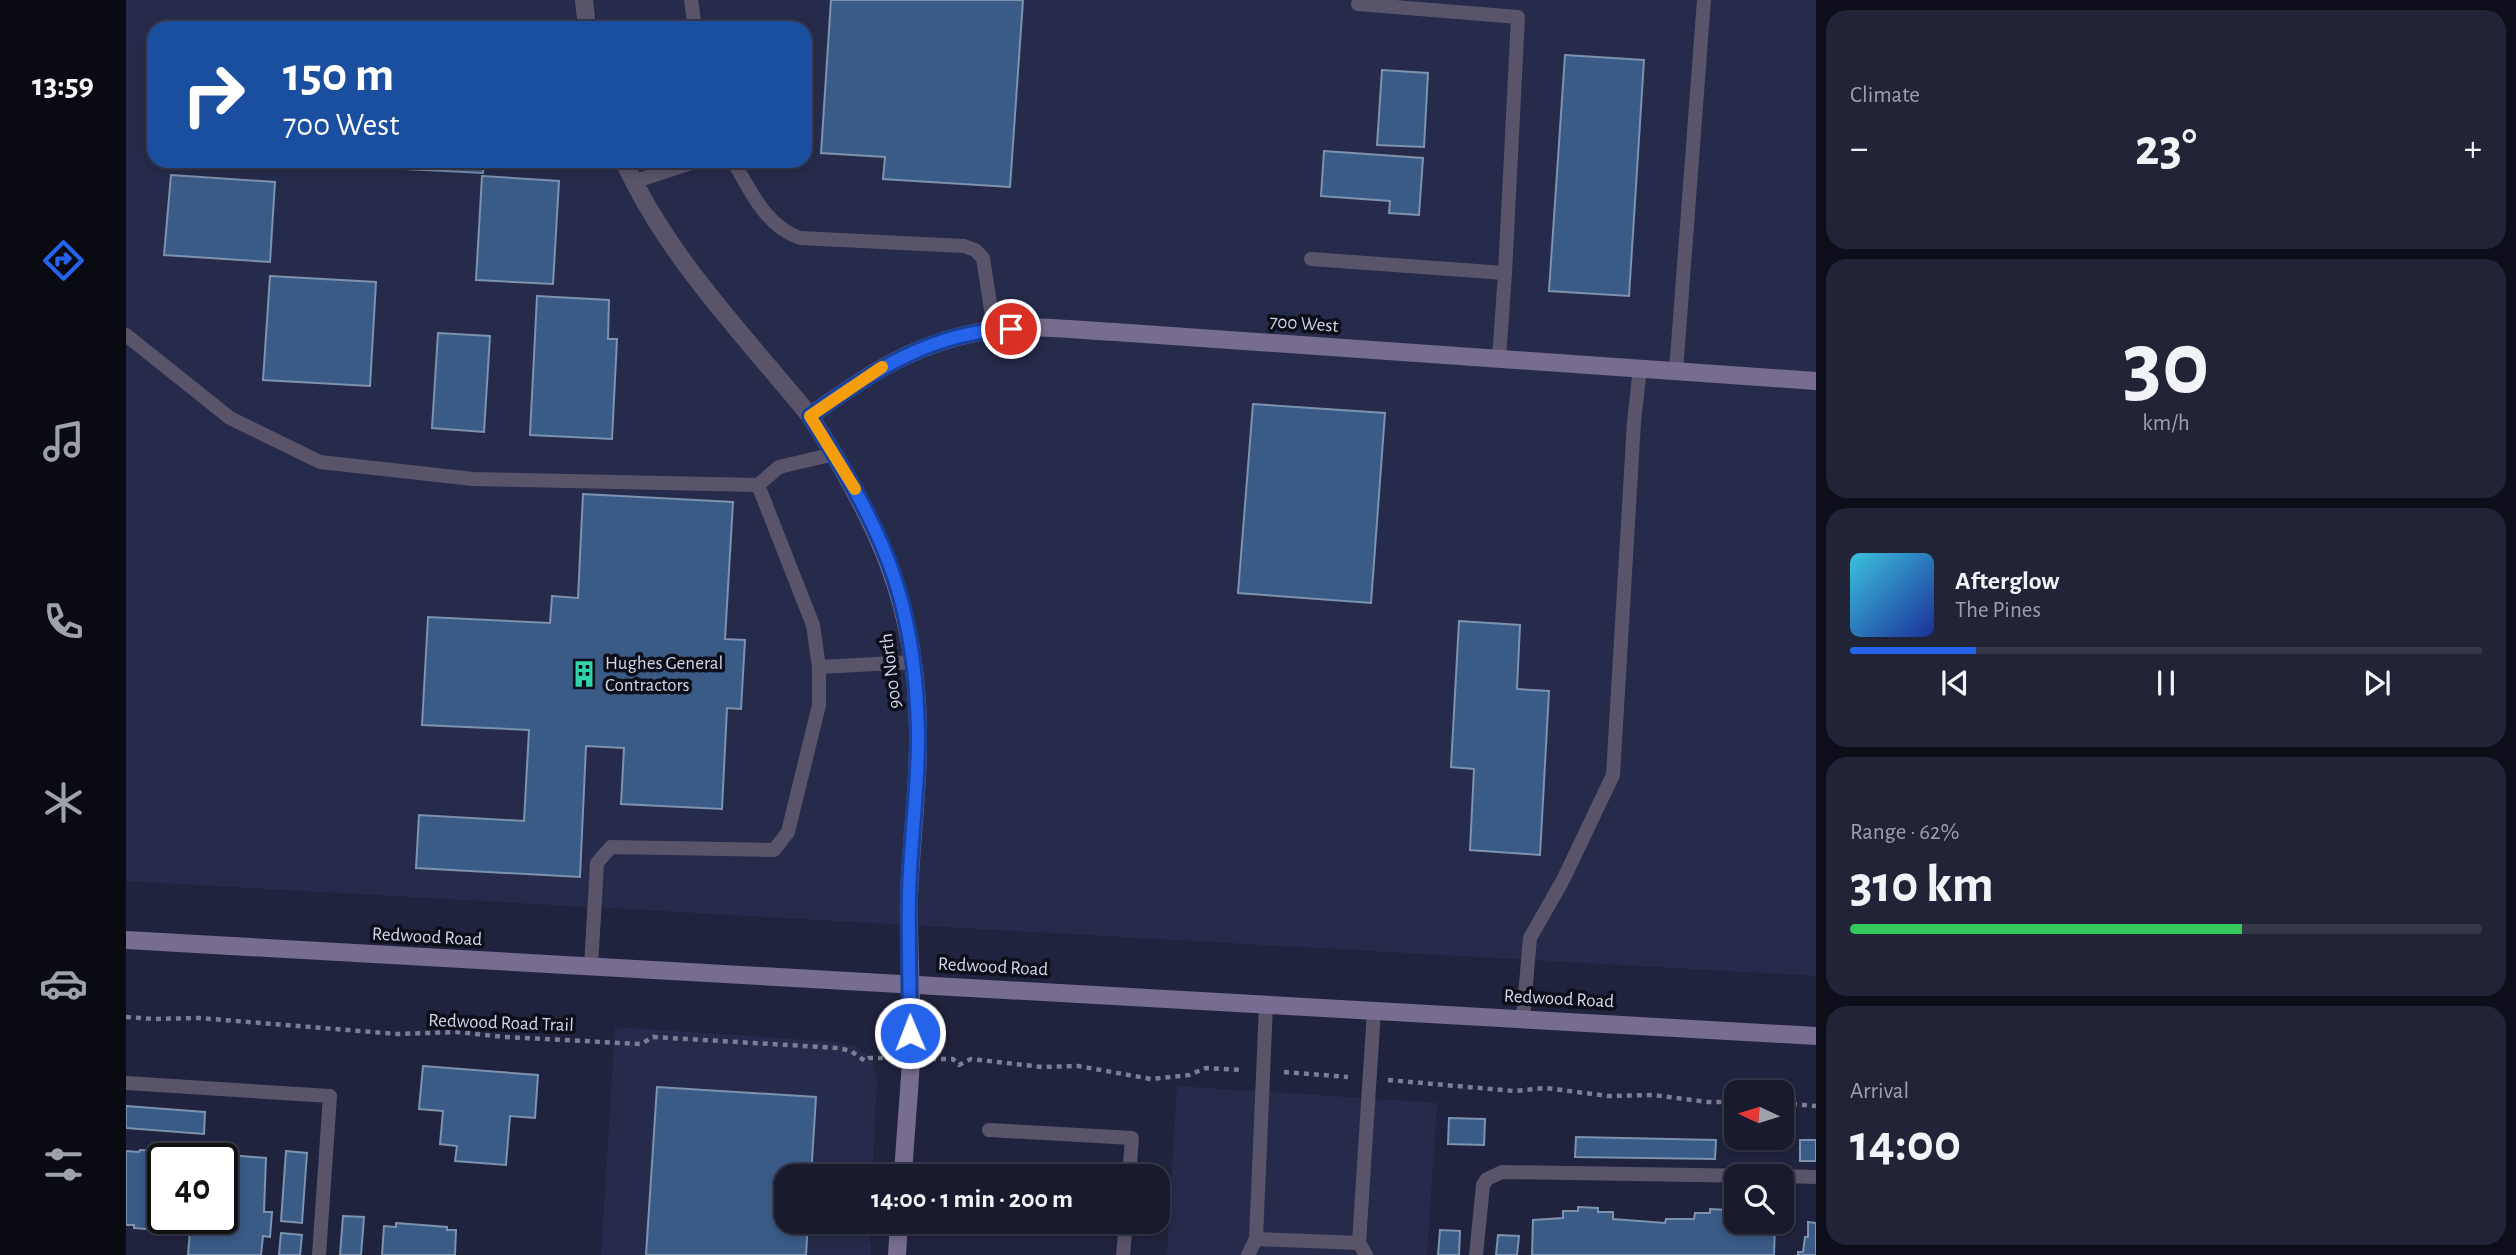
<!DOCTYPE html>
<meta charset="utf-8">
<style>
body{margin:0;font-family:"Alegreya Sans",sans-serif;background:#212336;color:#f1f3f6;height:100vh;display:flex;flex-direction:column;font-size:26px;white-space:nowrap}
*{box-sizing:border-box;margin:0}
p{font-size:23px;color:#9fa1aa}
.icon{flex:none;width:38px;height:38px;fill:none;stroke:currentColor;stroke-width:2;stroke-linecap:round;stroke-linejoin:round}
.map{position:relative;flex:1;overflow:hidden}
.drawer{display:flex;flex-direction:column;gap:10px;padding:10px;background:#0d0e19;width:700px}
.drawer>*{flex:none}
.hud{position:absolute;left:21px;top:21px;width:665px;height:147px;border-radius:21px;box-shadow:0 4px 10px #0003,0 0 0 2px #36384a;background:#1a4fa0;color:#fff;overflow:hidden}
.needle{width:46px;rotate:274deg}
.controls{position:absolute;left:1598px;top:1080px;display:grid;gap:14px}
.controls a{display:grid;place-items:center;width:70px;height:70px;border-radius:14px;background:#181a2e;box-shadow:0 4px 10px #0003,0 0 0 2px #36384a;font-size:35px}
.speed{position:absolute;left:21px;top:1143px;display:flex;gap:14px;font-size:35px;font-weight:700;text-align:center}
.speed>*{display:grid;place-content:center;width:91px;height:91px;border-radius:50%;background:#181a2e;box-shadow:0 4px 10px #0003,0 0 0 2px #36384a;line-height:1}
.speed .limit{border:4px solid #111;border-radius:10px;background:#fff;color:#111}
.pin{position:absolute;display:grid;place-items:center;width:60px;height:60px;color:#fff;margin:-30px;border:4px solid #fff;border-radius:50%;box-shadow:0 2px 7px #0007}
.me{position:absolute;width:77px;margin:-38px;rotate:359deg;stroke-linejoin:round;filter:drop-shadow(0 0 5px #0008)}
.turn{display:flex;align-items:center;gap:24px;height:147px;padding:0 21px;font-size:32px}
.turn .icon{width:91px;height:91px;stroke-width:2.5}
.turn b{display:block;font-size:49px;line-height:60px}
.big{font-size:52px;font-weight:700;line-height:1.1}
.drawer .widget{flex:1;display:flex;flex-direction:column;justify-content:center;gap:10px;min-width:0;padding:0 24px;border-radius:21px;background:#212336}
.drawer .dial{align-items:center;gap:0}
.dial b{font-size:91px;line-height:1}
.song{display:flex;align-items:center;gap:21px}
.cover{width:84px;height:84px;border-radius:10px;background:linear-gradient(135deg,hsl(190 70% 55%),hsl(230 70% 35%))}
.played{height:7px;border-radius:4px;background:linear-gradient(90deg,#2563eb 20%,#36384a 20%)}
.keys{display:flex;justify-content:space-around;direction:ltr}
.heat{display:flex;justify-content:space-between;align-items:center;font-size:38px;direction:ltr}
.charge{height:10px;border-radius:5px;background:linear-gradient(90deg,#34c759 62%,#36384a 0)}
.trip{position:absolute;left:648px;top:1164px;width:396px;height:70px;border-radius:21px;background:#181a2e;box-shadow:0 4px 10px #0003,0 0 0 2px #36384a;font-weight:700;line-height:70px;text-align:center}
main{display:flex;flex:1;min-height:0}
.tabs{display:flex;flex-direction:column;width:126px;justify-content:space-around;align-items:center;background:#0a0a12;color:#9fa1aa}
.tabs .icon{width:49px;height:49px}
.tabs .selected{color:#2563eb}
.tabs b{font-size:32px;color:#f1f3f6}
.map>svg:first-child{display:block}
</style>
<main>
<nav class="tabs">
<b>13:59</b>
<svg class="icon selected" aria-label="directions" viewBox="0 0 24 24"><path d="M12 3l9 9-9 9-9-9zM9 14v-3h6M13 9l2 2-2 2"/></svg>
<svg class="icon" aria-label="music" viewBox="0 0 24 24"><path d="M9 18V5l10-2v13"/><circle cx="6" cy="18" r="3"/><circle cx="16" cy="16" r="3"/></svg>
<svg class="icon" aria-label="phone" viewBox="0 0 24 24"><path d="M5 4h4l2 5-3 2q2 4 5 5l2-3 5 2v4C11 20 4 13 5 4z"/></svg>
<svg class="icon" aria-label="climate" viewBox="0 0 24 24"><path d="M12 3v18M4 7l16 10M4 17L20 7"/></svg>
<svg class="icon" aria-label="car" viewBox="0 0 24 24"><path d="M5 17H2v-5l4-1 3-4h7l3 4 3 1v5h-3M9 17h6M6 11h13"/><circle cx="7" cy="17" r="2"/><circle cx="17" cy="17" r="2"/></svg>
<svg class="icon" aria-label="filters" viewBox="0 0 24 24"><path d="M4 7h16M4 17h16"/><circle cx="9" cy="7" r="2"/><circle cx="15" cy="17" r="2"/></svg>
</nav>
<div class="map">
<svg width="1690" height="1255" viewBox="0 0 1690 1255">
<rect width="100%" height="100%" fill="#20233d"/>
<g fill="#262b4b" fill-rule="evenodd">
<path d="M0,0H1690V976L0,881ZM28,28H679V161H28Z"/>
<path d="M489,1027L711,1042L730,1047L740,1054L746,1062L751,1080L746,1176H660V1222H744L745,1255H475Z"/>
<path d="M1051,1086L1311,1103L1301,1255H1041Z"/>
</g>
<g fill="#3a5b86" stroke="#7c92ae" stroke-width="2">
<path d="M705,0H897L884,187L757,179L759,157L695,153Z"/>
<path d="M1439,55L1518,60L1503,296L1423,291Z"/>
<path d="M1256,70L1302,73L1298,147L1251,145Z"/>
<path d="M1198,151L1297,158L1293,215L1263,213L1264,201L1195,196Z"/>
<path d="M132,161H238V169Z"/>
<path d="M279,161H358L357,173L279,169Z"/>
<path d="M45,175L149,182L144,262L38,255Z"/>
<path d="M356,176L433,181L427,284L350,280Z"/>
<path d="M144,276L250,282L244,386L137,380Z"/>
<path d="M411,296L483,300L482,339H491L486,439L404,435Z"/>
<path d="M312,333L364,336L358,432L306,428Z"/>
<path d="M1127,404L1259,413L1245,603L1112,593Z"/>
<path d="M457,494L607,502L599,639L619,640L615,709L601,708L596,809L495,804L498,748L460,746L454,877L290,868L293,815L398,821L403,730L296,725L302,617L424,623L426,596L452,598Z"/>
<path d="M1333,621L1394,625L1391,689L1423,691L1414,855L1344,850L1348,769L1325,767Z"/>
<path d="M297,1066L412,1075L409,1118L384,1116L380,1165L329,1161L331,1146L314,1144L317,1111L293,1109Z"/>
<path d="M531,1087L690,1097L685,1176H660V1222H682L680,1255H520Z"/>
<path d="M0,1106L79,1112L78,1134L0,1128Z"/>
<path d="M1323,1118L1359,1119L1358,1145L1322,1144Z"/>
<path d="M1450,1137L1590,1140L1589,1159L1449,1157Z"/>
<rect x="1674" y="1140" width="16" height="21"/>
<path d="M14,1150L35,1151L37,1216H32L31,1230L8,1228V1225H0V1151L13,1152Z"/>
<path d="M160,1151L181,1153L176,1223L155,1221Z"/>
<path d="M71,1152L140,1158L138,1212H146L144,1237L137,1236L135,1255H62L64,1230H56L57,1218H96V1158H70Z"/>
<path d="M1452,1207L1472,1208V1212H1487V1219L1539,1223L1540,1219H1568L1569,1213H1584V1209L1604,1210L1605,1214H1610V1222H1635V1225H1649L1648,1255H1406L1407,1220L1437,1218V1211H1452Z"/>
<path d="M217,1216L238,1217L235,1255H214Z"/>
<path d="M1682,1222L1690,1223V1255H1672V1252H1677L1679,1237H1682Z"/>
<path d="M270,1223L321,1227V1230H330L329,1255H256L258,1226L270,1227Z"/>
<path d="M1314,1230L1334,1231L1333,1255H1312Z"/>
<path d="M155,1233L176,1235L174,1255H153Z"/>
<path d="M1372,1235L1393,1236L1391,1255H1370Z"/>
</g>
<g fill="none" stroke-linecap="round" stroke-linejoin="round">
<g stroke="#7b7e94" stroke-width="4.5" stroke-dasharray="5 5" stroke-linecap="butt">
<path d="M0,1017L27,1019L73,1018L271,1034L331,1032L379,1037L515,1044L527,1037L712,1048L725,1051L739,1061L743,1058H765"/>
<path d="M805,1059H827L833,1065L845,1059L916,1067L952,1066L1025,1079L1063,1075L1080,1068L1117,1070"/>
<path d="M1158,1072L1222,1077"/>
<path d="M1262,1080L1388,1091L1420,1088L1482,1096L1527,1095L1582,1102H1610"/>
<path d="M1656,1103L1690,1106"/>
</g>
<g stroke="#5a546a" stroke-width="14">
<path d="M565,0L569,28"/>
<path d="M1232,4L1392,17L1379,273"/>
<path d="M607,161C625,191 639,226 674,238L838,246L849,250L857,258L868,329"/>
<path d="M507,182L571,161"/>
<path d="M1185,259L1379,273L1373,358"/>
<path d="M0,335L104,418L194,462L347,479L632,485"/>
<path d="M1550,371L1578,0"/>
<path d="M708,454L653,467L632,485L687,625L693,667L788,662"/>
<path d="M465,967L471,863L485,847L648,850L662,832L693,705V667"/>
<path d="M1397,1018L1404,938L1437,880L1487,775L1508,422L1514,368"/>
<path d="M0,1083L204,1096L193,1255"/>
<path d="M863,1130L1006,1138L1003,1176"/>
<path d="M1656,1176L1690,1177"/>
<path d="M1130,1239L1233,1243"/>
<path d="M997,1255L1000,1222"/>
<path d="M1122,1255L1130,1239L1140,1004"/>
<path d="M1240,1255L1233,1243L1248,1010"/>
<path d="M1350,1255L1357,1185L1361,1179L1376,1172L1630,1176"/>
</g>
<g stroke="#5a546a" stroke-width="18">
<path d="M458,0L461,28"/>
<path d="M498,161C541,257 618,335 684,416"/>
</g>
<g stroke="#776d90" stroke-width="18">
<path d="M0,940L1690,1036"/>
<path d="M777,1176C779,1137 783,1098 785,1060C787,1005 782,950 783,895C785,841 793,786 792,731C791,604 751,520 684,416C742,374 793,340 866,330C906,324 948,330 989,332L1690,381"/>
<path d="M771,1255L773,1222"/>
</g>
</g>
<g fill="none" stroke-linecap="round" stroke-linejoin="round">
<defs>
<path id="route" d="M784,1033C784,987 782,941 783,895C784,841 793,786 792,731C791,680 785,629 769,580C750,521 717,468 684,416C745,372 807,331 885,329"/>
</defs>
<use href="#route" stroke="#184099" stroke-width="18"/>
<use href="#route" stroke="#2563eb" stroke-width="12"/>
<path stroke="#f59e0b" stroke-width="12" d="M729,489L684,416L756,367"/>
</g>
<defs>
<symbol id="building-bare" viewBox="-9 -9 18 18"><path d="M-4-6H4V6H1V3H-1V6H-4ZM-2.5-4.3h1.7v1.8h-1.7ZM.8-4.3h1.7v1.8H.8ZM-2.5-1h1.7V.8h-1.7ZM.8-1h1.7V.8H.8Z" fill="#32d4a9" stroke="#0c0e19" stroke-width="2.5" paint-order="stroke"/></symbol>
</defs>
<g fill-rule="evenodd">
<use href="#building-bare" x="439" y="655" width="38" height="38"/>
</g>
<g text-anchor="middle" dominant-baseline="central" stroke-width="7" stroke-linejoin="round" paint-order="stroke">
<g font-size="19" fill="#d3d6e8" stroke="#0c0e19">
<text transform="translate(1178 324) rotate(4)">700 West</text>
<text transform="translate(765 671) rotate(-97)">900 North</text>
<text transform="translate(301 937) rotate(3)">Redwood Road</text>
<text transform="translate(867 967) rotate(3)">Redwood Road</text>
<text transform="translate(1433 999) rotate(3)">Redwood Road</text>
<text transform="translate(375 1023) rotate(2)">Redwood Road Trail</text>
</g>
<g font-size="19" fill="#d3d6e8" stroke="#0c0e19" text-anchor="start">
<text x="479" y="663">Hughes General<tspan x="479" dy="22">Contractors</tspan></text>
</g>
</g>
</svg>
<div class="controls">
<a><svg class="needle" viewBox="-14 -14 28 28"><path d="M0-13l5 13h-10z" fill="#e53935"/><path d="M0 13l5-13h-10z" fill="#9fa1aa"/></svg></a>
<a><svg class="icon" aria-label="search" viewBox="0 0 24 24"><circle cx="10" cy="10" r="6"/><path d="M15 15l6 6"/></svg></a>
</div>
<div class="speed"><div class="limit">40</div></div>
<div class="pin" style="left:885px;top:329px;background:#d93025"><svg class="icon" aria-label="arrive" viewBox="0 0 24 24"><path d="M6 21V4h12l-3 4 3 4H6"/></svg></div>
<svg class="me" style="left:784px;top:1033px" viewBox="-20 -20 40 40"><circle r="17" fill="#2563eb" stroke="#fff" stroke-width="3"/><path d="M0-11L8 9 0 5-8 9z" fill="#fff"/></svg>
<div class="trip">14:00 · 1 min · 200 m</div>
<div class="hud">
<div class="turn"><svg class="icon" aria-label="right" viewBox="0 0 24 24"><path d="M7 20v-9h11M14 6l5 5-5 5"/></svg><div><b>150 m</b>700 West</div></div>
</div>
</div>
<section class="drawer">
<div class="widget"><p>Climate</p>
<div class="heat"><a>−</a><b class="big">23°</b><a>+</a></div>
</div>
<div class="widget dial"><b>30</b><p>km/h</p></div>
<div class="widget">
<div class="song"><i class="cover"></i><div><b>Afterglow</b><p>The Pines</p></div></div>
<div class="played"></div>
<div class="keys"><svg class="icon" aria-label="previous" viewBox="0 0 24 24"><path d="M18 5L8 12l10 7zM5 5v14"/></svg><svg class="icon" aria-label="pause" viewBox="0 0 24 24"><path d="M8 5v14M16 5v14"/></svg><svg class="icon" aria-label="next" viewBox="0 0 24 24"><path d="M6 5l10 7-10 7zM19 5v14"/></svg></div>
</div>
<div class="widget"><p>Range · 62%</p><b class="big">310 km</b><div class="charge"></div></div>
<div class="widget"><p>Arrival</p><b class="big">14:00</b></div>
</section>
</main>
